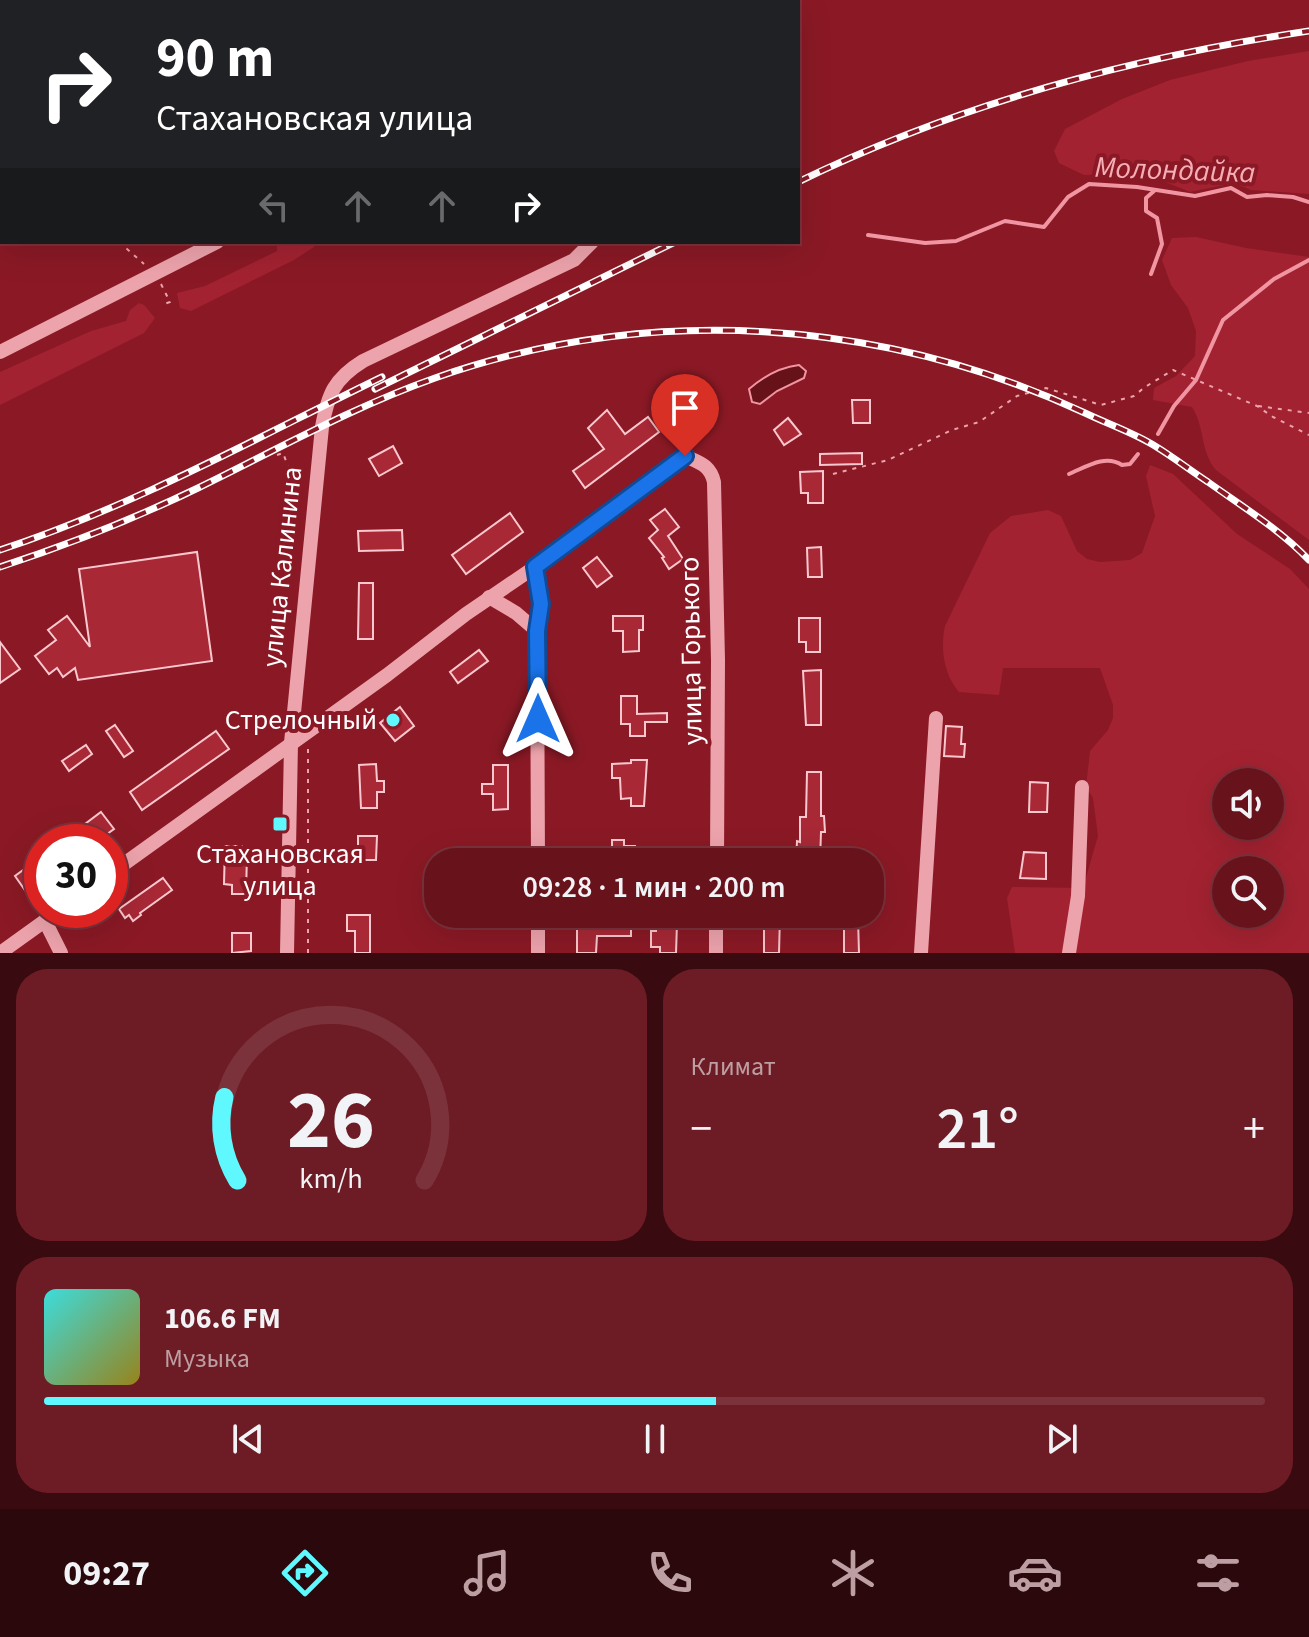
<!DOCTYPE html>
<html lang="ru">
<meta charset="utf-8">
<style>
body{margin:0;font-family:"Source Sans 3",sans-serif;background:#6d1c25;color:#f1f3f6;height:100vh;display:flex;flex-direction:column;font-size:30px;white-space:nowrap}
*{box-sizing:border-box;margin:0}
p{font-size:26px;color:#bd9ea3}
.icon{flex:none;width:44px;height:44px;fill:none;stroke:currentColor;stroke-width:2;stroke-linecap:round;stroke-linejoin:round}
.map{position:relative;height:953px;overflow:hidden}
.panel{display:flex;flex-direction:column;gap:16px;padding:16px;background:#390a0f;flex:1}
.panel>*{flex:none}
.top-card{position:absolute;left:0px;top:0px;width:800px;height:244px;box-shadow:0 8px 32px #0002,0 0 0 2px #7b323b;background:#202124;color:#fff;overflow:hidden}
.fabs{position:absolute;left:1212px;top:768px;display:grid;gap:16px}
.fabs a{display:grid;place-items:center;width:72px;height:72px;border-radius:50%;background:#68131c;box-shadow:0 8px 32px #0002,0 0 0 2px #7b323b;font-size:40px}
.speed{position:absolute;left:24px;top:824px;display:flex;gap:16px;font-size:40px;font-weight:700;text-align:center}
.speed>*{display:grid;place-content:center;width:104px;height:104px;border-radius:50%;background:#68131c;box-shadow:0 8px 32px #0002,0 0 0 2px #7b323b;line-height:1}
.speed .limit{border:12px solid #d22;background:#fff;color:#111}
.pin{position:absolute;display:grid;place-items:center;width:68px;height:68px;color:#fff;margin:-82px -34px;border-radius:50% 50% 50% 0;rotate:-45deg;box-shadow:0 0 8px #0007}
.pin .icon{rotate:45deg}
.me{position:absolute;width:88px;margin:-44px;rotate:0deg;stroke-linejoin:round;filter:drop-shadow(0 0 6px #0008)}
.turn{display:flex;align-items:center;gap:28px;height:168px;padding:0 24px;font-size:36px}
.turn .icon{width:104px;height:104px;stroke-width:2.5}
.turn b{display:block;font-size:56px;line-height:68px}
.lanes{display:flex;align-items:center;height:76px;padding:0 24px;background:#0003;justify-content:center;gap:40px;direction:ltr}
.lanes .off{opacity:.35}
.big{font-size:60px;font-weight:600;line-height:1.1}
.panel .card{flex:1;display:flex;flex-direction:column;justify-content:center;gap:12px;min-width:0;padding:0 28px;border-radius:32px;background:#6d1c25}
.panel .dial{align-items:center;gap:0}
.dial svg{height:208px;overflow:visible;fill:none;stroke:#7b323b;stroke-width:7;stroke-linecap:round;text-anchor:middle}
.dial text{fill:#f1f3f6;stroke:none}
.song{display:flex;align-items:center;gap:24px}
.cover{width:96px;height:96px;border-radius:12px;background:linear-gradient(135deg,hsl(180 70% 55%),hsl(50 70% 35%))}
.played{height:8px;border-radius:4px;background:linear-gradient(90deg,#5ff8ff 55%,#7b323b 55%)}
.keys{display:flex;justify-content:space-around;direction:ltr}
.heat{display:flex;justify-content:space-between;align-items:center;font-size:44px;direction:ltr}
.panel .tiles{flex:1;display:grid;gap:16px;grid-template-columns:1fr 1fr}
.card:last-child{grid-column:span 2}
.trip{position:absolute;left:424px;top:848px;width:460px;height:80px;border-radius:32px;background:#68131c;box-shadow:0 8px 32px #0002,0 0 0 2px #7b323b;font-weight:600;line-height:80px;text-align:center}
.menu{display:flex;height:128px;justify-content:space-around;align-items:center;background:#2a080b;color:#bd9ea3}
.menu .icon{width:56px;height:56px}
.menu .current{color:#5ff8ff}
.menu b{font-size:36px;color:#f1f3f6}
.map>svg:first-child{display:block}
</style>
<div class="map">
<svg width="1309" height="953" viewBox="0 0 1309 953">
<rect width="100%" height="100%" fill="#8a1925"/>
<g fill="#a32231" fill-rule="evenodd">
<path d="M1309,51V194L1251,190L1234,183L1190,192L1143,173L1084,175L1059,163L1054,151L1065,129L1122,99L1170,80L1248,61Z"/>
<path d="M1196,237L1246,248L1309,257V540L1216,470C1200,451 1205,427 1192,407L1153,400L1154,388L1176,376L1195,356L1196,331L1188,308L1171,285L1162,260L1172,238Z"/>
<path d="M277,242H315L314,247L294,260L191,311L180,308L177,293L205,286L277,251Z"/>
<path d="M139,303L144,305L155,318L144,333L0,405V372L91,331L126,321L130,310Z"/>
<path d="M1150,465L1173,474L1237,534L1290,569L1309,589V953H1015L1007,898L1012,887L1083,888L1098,836L1093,798L1086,787L1090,751L1108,730L1113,718V705L1100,668H1003L999,695L959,692C944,675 940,649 945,626L990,533L1011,516L1048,510L1061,516L1077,551L1087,559L1100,562L1130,560L1142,553L1155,516L1146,476ZM1226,782H1270V826H1226ZM1226,870H1270V914H1226Z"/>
</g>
<path fill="#671119" stroke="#f095a1" stroke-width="2" d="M799,365L806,371L804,378L777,391L760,404L752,402L749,389C763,377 781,367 799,365Z"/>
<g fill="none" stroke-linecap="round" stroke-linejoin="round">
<g stroke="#f095a1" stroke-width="4">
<path d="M868,235L925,243L956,241L1005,221L1044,227L1068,197L1089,184L1137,187L1195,196L1231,188L1247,197L1267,195L1293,197L1309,202"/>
<path d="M1151,274L1162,244L1157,218L1146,211V198L1154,191"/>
<path d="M1158,434L1174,406L1196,380L1223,320L1274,279L1309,260"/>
<path d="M1069,474C1086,467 1105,454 1122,465L1130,464L1138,454"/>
</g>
</g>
<g fill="#a82836" stroke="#fac8ce" stroke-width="2">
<path d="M691,390L700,404L678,419L669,405Z"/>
<path d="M852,400H870V423H853Z"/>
<path d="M607,410L625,434L648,417L659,432L585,488L573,471L604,449L588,428Z"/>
<path d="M788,418L801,434L784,445L774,430Z"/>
<path d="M393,446L402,463L379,476L369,459Z"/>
<path d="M862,453V464L820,465V454Z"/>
<path d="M823,471V503H808V493H801L800,472Z"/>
<path d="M665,509L679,527L668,536L683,559L669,569L662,558L664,557L649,538L658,530L650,520Z"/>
<path d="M510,513L523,532L466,574L452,555Z"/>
<path d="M402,530L403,550L359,551L358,531Z"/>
<path d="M821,547L822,577H808L807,548Z"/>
<path d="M197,552L212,661L78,680L75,668L63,677L57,668L49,674L35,656L56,640L48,630L67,616L90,647L79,569Z"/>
<path d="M597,557L612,576L597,587L583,568Z"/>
<path d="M359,583H373V639H358Z"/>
<path d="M613,616H643V630H639V651L623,652V631H613Z"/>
<path d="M799,618H820V652H806V642H799Z"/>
<path d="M0,642L20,669L0,683Z"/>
<path d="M479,650L488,661L458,683L450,672Z"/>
<path d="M821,670V725H806L803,671Z"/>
<path d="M621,696H637V714L667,713V722H645V736H630V724H621Z"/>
<path d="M400,707L414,726L395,741L380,723Z"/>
<path d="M115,725L133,751L124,757L106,731Z"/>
<path d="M946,726L962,727L961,744H965L964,757L944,756Z"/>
<path d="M216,731L229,749L142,810L130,792Z"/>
<path d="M86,745L92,754L69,771L62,761Z"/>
<path d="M631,760H647L644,806H631V798L621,799L620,778H612V764L631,763Z"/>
<path d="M376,764L377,781H384V792H377V808H361L359,765Z"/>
<path d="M493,765H508V809L493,810V794H482V784H493Z"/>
<path d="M807,772H821V816H824L825,832H821L820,862H796L797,841L800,842V817H806Z"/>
<path d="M1030,782L1048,783L1047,812H1029Z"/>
<path d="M101,812L114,829L96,842H61Z"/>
<path d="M358,836H377L376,860H358Z"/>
<path d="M612,840H624V846H635V862H620V854H612Z"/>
<path d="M225,846H242V854H247L246,894H232V885L224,884Z"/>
<path d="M1024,852L1046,853V879L1020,878Z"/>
<path d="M42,856V882L27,893L15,876Z"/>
<path d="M163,878L172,890L140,913L141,915L133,921L129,915L125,918L119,909Z"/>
<path d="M581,914H595V927H631V936H597L596,953H577V920H581Z"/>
<path d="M764,914L780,915L779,953H764Z"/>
<path d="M347,915H370V953H355V931H347Z"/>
<path d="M656,916L674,917V923H677L676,953H660V947H651V931H656Z"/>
<path d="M844,918H858L859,953H844Z"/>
<path d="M232,933H251V951L232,953Z"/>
</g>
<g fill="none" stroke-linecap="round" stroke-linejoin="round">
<g stroke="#eda3ac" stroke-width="2" stroke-dasharray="4 6" stroke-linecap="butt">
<path d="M119,242L144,264"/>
<path d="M161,284L170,302L164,304"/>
<path d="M1258,406L1309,413"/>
<path d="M277,455L283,453L301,501"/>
<path d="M833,474L888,460L952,430L979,422L1017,396L1046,388L1101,405L1134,396L1145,387L1173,370L1257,406L1273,417L1309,435"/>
<path d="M308,953V749"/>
</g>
<g stroke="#eda3ac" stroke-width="14">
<path d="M684,2L688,0"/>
<path d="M0,352L217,242"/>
<path d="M535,567L541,604L537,631L538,862"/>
<path d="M489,597L516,613L537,631"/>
<path d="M110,874L387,675L466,614L535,567L685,456C700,463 710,465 714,482L718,660L717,862"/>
<path d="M45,921L61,953"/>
<path d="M0,953L60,910"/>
<path d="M287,953L291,743L322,427C328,394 334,379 363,361L574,260L592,242"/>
<path d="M538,953V914"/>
<path d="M716,953V914"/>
<path d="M921,953L936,718"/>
<path d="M1069,953L1078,896L1082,787"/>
</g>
<defs>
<g id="rail">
<path d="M798,182C958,104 1134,57 1309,31"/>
<path d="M375,389L675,242"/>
<path d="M0,550C134,506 256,438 382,377"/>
<path d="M0,567C67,545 134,519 198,488C276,450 353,407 435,378C649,303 881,318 1085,413C1108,424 1134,433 1155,446C1173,457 1190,470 1208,482C1243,507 1279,529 1309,560"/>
</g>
</defs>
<use href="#rail" stroke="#fff" stroke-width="7"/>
<use href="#rail" stroke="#8a1925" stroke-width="4" stroke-dasharray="12" stroke-linecap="butt"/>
</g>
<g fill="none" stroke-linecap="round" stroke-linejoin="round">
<defs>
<path id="route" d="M538,719L537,631L541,604L535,567L685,456"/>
</defs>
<use href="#route" stroke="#114b97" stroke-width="20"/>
<use href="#route" stroke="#1a73e8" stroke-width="14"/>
</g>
<g fill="#5ff8ff" stroke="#8a1925" stroke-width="3">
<circle cx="393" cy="720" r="8"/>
<rect x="272" y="816" width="16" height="16" rx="4"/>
</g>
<g text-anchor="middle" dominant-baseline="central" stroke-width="8" stroke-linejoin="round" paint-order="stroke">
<g font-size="28" fill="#fff" stroke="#8a1925">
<text transform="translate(282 567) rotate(-84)">улица Калинина</text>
<text transform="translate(691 651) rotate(-91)">улица Горького</text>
</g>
<g font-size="28" fill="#fff" stroke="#8a1925" text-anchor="end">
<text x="377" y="720">Стрелочный</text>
<text x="280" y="854" text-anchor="middle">Стахановская<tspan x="280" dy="32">улица</tspan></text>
</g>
<g font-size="30" font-style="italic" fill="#f5aeb7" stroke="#8a1925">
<text transform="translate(1175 170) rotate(2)">Молондайка</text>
</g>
</g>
</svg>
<div class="fabs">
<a><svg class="icon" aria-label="sound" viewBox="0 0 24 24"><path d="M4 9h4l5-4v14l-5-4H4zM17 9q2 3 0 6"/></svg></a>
<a><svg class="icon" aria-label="search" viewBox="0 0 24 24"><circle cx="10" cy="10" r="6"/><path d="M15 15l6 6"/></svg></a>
</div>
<div class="speed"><div class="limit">30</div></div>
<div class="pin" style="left:685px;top:456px;background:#d93025"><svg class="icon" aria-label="arrive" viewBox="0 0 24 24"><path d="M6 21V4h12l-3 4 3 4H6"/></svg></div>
<svg class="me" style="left:538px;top:719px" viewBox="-20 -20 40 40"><path d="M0-17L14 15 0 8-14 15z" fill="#1a73e8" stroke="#fff" stroke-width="4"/></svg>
<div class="trip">09:28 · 1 мин · 200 m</div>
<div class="top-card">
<div class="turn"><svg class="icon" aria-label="right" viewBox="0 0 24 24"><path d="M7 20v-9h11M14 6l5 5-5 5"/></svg><div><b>90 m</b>Стахановская улица</div></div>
<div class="lanes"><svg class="icon off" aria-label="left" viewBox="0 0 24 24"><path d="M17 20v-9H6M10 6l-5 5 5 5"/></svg><svg class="icon off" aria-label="ahead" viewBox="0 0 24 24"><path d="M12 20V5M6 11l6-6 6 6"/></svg><svg class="icon off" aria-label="ahead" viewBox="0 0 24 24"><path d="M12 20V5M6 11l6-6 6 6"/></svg><svg class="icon" aria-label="right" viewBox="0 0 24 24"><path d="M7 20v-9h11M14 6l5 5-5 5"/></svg></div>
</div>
</div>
<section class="panel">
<div class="tiles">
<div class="card dial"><svg viewBox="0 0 100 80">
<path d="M14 69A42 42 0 1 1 86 69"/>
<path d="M14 69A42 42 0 0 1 9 37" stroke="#5ff8ff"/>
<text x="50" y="56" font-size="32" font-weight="700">26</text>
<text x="50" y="72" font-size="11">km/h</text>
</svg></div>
<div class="card"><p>Климат</p>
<div class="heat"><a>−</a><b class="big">21°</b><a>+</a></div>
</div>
<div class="card">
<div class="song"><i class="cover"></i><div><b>106.6 FM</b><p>Музыка</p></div></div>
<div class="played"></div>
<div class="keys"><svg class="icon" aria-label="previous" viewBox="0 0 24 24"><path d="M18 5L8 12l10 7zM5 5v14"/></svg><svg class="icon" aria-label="pause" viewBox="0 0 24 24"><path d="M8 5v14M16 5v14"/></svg><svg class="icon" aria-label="next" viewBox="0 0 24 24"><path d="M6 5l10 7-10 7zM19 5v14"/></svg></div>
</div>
</div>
</section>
<nav class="menu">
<b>09:27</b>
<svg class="icon current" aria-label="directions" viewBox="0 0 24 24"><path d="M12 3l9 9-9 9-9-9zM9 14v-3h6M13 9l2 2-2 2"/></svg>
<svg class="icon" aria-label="music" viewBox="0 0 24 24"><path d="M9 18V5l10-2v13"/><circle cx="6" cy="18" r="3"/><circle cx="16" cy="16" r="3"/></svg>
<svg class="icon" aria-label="phone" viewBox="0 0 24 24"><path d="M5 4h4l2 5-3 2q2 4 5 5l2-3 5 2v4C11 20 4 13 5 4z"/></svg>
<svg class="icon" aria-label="climate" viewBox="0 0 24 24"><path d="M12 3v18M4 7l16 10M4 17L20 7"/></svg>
<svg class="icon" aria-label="car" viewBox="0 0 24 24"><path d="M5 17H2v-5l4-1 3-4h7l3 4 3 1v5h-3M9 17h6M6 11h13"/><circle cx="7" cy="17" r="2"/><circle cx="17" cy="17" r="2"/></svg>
<svg class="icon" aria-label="filters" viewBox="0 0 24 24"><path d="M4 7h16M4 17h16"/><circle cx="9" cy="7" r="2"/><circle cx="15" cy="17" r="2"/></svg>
</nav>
